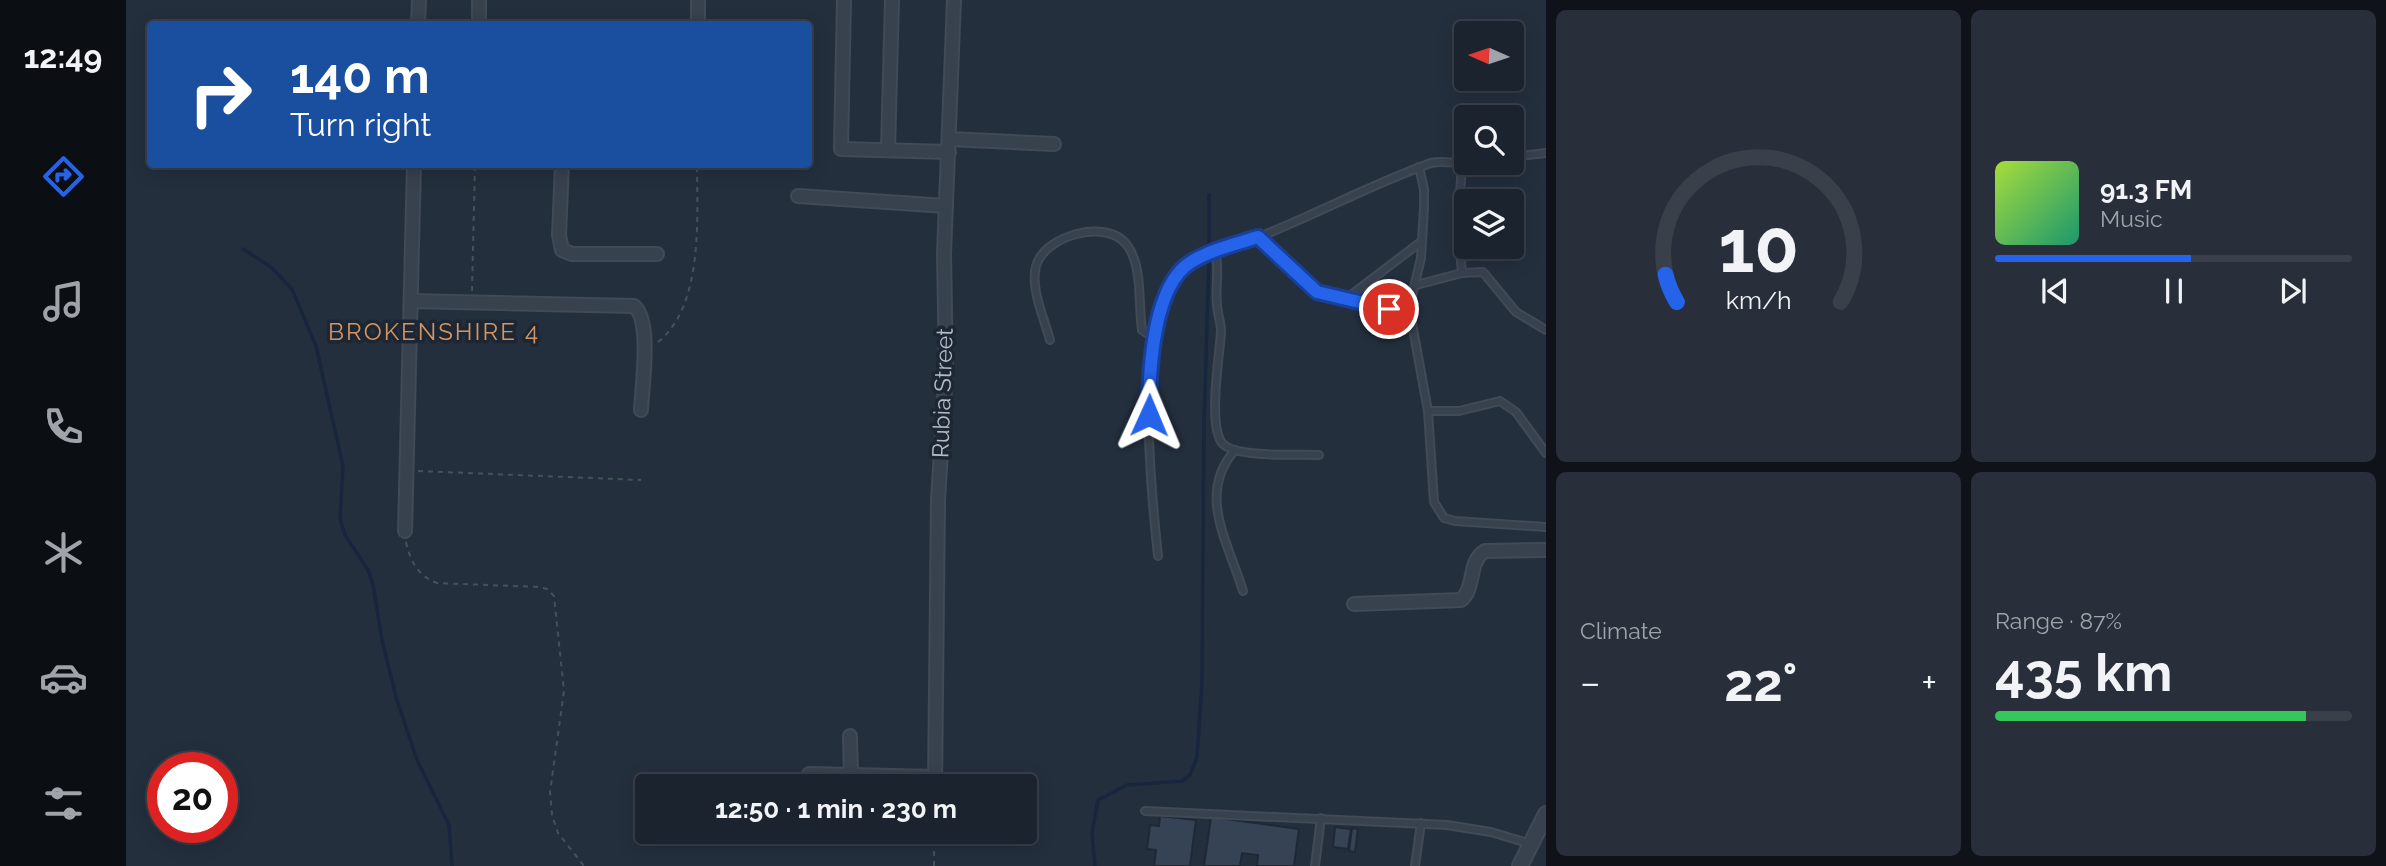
<!DOCTYPE html>
<meta charset="utf-8">
<style>
body{margin:0;font-family:Raleway,sans-serif;background:#282f3a;color:#f1f3f6;height:100vh;display:flex;flex-direction:column;font-size:26px;white-space:nowrap}
*{box-sizing:border-box;margin:0}
p{font-size:23px;color:#a0a4aa}
.icon{flex:none;width:38px;height:38px;fill:none;stroke:currentColor;stroke-width:2;stroke-linecap:round;stroke-linejoin:round}
.map{position:relative;flex:1;overflow:hidden}
.details{display:flex;flex-direction:column;gap:10px;padding:10px;background:#0f1319;width:840px}
.details>*{flex:none}
.banner{position:absolute;left:21px;top:21px;width:665px;height:147px;border-radius:7px;box-shadow:0 4px 18px #0003,0 0 0 2px #39404a;background:#1a4fa0;color:#fff;overflow:hidden}
.needle{width:46px;rotate:273deg}
.controls{position:absolute;left:1328px;top:21px;display:grid;gap:14px}
.controls a{display:grid;place-items:center;width:70px;height:70px;border-radius:7px;background:#1b232e;box-shadow:0 4px 18px #0003,0 0 0 2px #39404a;font-size:35px}
.speed{position:absolute;left:21px;top:752px;display:flex;gap:14px;font-size:35px;font-weight:700;text-align:center}
.speed>*{display:grid;place-content:center;width:91px;height:91px;border-radius:50%;background:#1b232e;box-shadow:0 4px 18px #0003,0 0 0 2px #39404a;line-height:1}
.speed .limit{border:10px solid #d22;background:#fff;color:#111}
.pin{position:absolute;display:grid;place-items:center;width:60px;height:60px;color:#fff;margin:-30px;border:4px solid #fff;border-radius:50%;box-shadow:0 2px 7px #0007}
.me{position:absolute;width:77px;margin:-38px;rotate:1deg;stroke-linejoin:round;filter:drop-shadow(0 0 5px #0008)}
.turn{display:flex;align-items:center;gap:24px;height:147px;padding:0 28px;font-size:32px}
.turn .icon{width:91px;height:91px;stroke-width:2.5}
.turn b{display:block;font-size:49px;line-height:60px}
.big{font-size:52px;font-weight:700;line-height:1.1}
.details .widget{flex:1;display:flex;flex-direction:column;justify-content:center;gap:10px;min-width:0;padding:0 24px;border-radius:10px;background:#282f3a}
.details .dial{align-items:center;gap:0}
.dial svg{height:182px;overflow:visible;fill:none;stroke:#39404a;stroke-width:7;stroke-linecap:round;text-anchor:middle}
.dial text{fill:#f1f3f6;stroke:none}
.song{display:flex;align-items:center;gap:21px}
.cover{width:84px;height:84px;border-radius:10px;background:linear-gradient(135deg,hsl(80 70% 55%),hsl(160 70% 35%))}
.played{height:7px;border-radius:4px;background:linear-gradient(90deg,#2563eb 55%,#39404a 55%)}
.keys{display:flex;justify-content:space-around;direction:ltr}
.heat{display:flex;justify-content:space-between;align-items:center;font-size:38px;direction:ltr}
.charge{height:10px;border-radius:5px;background:linear-gradient(90deg,#34c759 87%,#39404a 0)}
.details .tiles{flex:1;display:grid;gap:10px;grid-template-columns:repeat(2,1fr)}
.trip{position:absolute;left:509px;top:774px;width:402px;height:70px;border-radius:7px;background:#1b232e;box-shadow:0 4px 18px #0003,0 0 0 2px #39404a;font-weight:700;line-height:70px;text-align:center}
main{display:flex;flex:1;min-height:0}
.menu{display:flex;flex-direction:column;width:126px;justify-content:space-around;align-items:center;background:#0b0e12;color:#a0a4aa}
.menu .icon{width:49px;height:49px}
.menu .current{color:#2563eb}
.menu b{font-size:32px;color:#f1f3f6}
.map>svg:first-child{display:block}
</style>
<main>
<nav class="menu">
<b>12:49</b>
<svg class="icon current" aria-label="directions" viewBox="0 0 24 24"><path d="M12 3l9 9-9 9-9-9zM9 14v-3h6M13 9l2 2-2 2"/></svg>
<svg class="icon" aria-label="music" viewBox="0 0 24 24"><path d="M9 18V5l10-2v13"/><circle cx="6" cy="18" r="3"/><circle cx="16" cy="16" r="3"/></svg>
<svg class="icon" aria-label="phone" viewBox="0 0 24 24"><path d="M5 4h4l2 5-3 2q2 4 5 5l2-3 5 2v4C11 20 4 13 5 4z"/></svg>
<svg class="icon" aria-label="climate" viewBox="0 0 24 24"><path d="M12 3v18M4 7l16 10M4 17L20 7"/></svg>
<svg class="icon" aria-label="car" viewBox="0 0 24 24"><path d="M5 17H2v-5l4-1 3-4h7l3 4 3 1v5h-3M9 17h6M6 11h13"/><circle cx="7" cy="17" r="2"/><circle cx="17" cy="17" r="2"/></svg>
<svg class="icon" aria-label="filters" viewBox="0 0 24 24"><path d="M4 7h16M4 17h16"/><circle cx="9" cy="7" r="2"/><circle cx="15" cy="17" r="2"/></svg>
</nav>
<div class="map">
<svg width="1420" height="866" viewBox="0 0 1420 866">
<rect width="100%" height="100%" fill="#242f3e"/>
<g fill="none" stroke-linecap="round" stroke-linejoin="round">
<g stroke="#17263c" stroke-width="3.5">
<path d="M1083,195V247"/>
<path d="M117,249L145,267L166,289L190,346L217,466L214,518L219,535L242,570L247,585L256,640L270,697L291,760L323,825L326,866"/>
<path d="M969,866L966,833L972,800L1001,785L1056,781L1064,775L1071,757L1076,683L1078,422L1083,259"/>
</g>
</g>
<g fill="#364354" stroke="#1f2835" stroke-width="2">
<path d="M1034,816L1070,820L1064,866H1028L1030,850L1021,849L1024,825L1033,826Z"/>
<path d="M1085,817L1173,829L1168,866H1131L1132,855L1116,853L1114,866H1078Z"/>
<path d="M1209,827L1225,829L1222,849L1207,847Z"/>
<path d="M1226,828L1232,829L1229,852L1223,851Z"/>
</g>
<g fill="none" stroke-linecap="round" stroke-linejoin="round">
<defs>
<g id="service">
<path d="M1386,157L1420,153"/>
<path d="M1293,167L1298,189V208L1295,258L1286,296L1285,318L1302,411L1308,502L1318,518L1329,521L1420,527"/>
<path d="M1132,237L1191,292L1241,302L1285,318"/>
<path d="M1089,251C1094,270 1089,285 1091,304C1091,313 1095,322 1095,331C1094,354 1081,427 1097,444C1111,458 1173,454 1193,455"/>
<path d="M1336,273L1332,226L1336,163"/>
<path d="M1290,285L1336,273L1357,272L1390,312L1420,330"/>
<path d="M1221,298L1296,241"/>
<path d="M924,340C918,318 904,288 910,266C919,235 981,218 1001,245C1017,266 1012,304 1016,330L1029,339"/>
<path d="M1302,411H1333L1374,401L1390,412L1420,453"/>
<path d="M1109,450C1070,494 1103,544 1117,591"/>
<path d="M1032,556C1025,489 1006,322 1056,270C1075,249 1108,246 1133,237C1191,214 1246,184 1305,163C1327,158 1348,170 1370,163"/>
<path d="M1019,811L1321,825L1365,832L1405,844"/>
<path d="M1189,866L1195,818"/>
<path d="M1289,866L1295,823"/>
</g>
<g id="minor">
<path d="M718,0L715,149L823,152"/>
<path d="M292,24L293,0"/>
<path d="M353,24V0"/>
<path d="M572,24V0"/>
<path d="M823,139L928,144"/>
<path d="M762,150L766,0"/>
<path d="M436,164L433,235L436,250L446,254H531"/>
<path d="M672,196L820,206"/>
<path d="M285,301L508,306C526,320 516,387 515,410"/>
<path d="M279,531L288,164"/>
<path d="M1228,604L1335,600C1350,588 1341,562 1359,551L1420,550"/>
<path d="M724,736L725,775"/>
<path d="M683,774L809,777"/>
<path d="M809,786L812,500L820,369L818,254L828,0"/>
</g>
<path id="tertiary" d="M1394,866L1420,814"/>
</defs>
<use href="#service" stroke="#414a57" stroke-width="10"/>
<use href="#minor" stroke="#414a57" stroke-width="16"/>
<use href="#tertiary" stroke="#414a57" stroke-width="18"/>
<g stroke="#3f5557" stroke-width="2" stroke-dasharray="5 5" stroke-linecap="butt">
<path d="M346,291L349,164"/>
<path d="M532,342C578,305 571,217 571,164"/>
<path d="M292,471L515,480"/>
<path d="M280,542C284,561 292,576 311,583L413,587L421,589L428,596L438,691L424,792L426,815L432,833L458,866"/>
<path d="M808,866V831"/>
</g>
<use href="#service" stroke="#38414e" stroke-width="6"/>
<use href="#minor" stroke="#38414e" stroke-width="12"/>
<use href="#tertiary" stroke="#38414e" stroke-width="14"/>
</g>
<g fill="none" stroke-linecap="round" stroke-linejoin="round">
<defs>
<path id="route" d="M1023,415C1023,374 1026,286 1065,262C1085,250 1109,244 1132,237L1191,292L1263,309"/>
</defs>
<use href="#route" stroke="#184099" stroke-width="18"/>
<use href="#route" stroke="#2563eb" stroke-width="12"/>
</g>
<g text-anchor="middle" dominant-baseline="central" stroke-width="7" stroke-linejoin="round" paint-order="stroke">
<g font-size="23" fill="#b4bcc9" stroke="#1d2633">
<text transform="translate(816 393) rotate(-88)">Rubia Street</text>
</g>
<g font-size="24" letter-spacing="2" fill="#d59563" stroke="#1d2633">
<text x="308" y="331">BROKENSHIRE 4</text>
</g>
</g>
</svg>
<div class="controls">
<a><svg class="needle" viewBox="-14 -14 28 28"><path d="M0-13l5 13h-10z" fill="#e53935"/><path d="M0 13l5-13h-10z" fill="#a0a4aa"/></svg></a>
<a><svg class="icon" aria-label="search" viewBox="0 0 24 24"><circle cx="10" cy="10" r="6"/><path d="M15 15l6 6"/></svg></a>
<a><svg class="icon" aria-label="layers" viewBox="0 0 24 24"><path d="M12 4l9 5-9 5-9-5zM3 14l9 5 9-5"/></svg></a>
</div>
<div class="speed"><div class="limit">20</div></div>
<div class="pin" style="left:1263px;top:309px;background:#d93025"><svg class="icon" aria-label="arrive" viewBox="0 0 24 24"><path d="M6 21V4h12l-3 4 3 4H6"/></svg></div>
<svg class="me" style="left:1023px;top:415px" viewBox="-20 -20 40 40"><path d="M0-17L14 15 0 8-14 15z" fill="#2563eb" stroke="#fff" stroke-width="4"/></svg>
<div class="trip">12:50 · 1 min · 230 m</div>
<div class="banner">
<div class="turn"><svg class="icon" aria-label="right" viewBox="0 0 24 24"><path d="M7 20v-9h11M14 6l5 5-5 5"/></svg><div><b>140 m</b>Turn right</div></div>
</div>
</div>
<section class="details">
<div class="tiles">
<div class="widget dial"><svg viewBox="0 0 100 80">
<path d="M14 69A42 42 0 1 1 86 69"/>
<path d="M14 69A42 42 0 0 1 9 57" stroke="#2563eb"/>
<text x="50" y="56" font-size="32" font-weight="700">10</text>
<text x="50" y="72" font-size="11">km/h</text>
</svg></div>
<div class="widget">
<div class="song"><i class="cover"></i><div><b>91.3 FM</b><p>Music</p></div></div>
<div class="played"></div>
<div class="keys"><svg class="icon" aria-label="previous" viewBox="0 0 24 24"><path d="M18 5L8 12l10 7zM5 5v14"/></svg><svg class="icon" aria-label="pause" viewBox="0 0 24 24"><path d="M8 5v14M16 5v14"/></svg><svg class="icon" aria-label="next" viewBox="0 0 24 24"><path d="M6 5l10 7-10 7zM19 5v14"/></svg></div>
</div>
<div class="widget"><p>Climate</p>
<div class="heat"><a>−</a><b class="big">22°</b><a>+</a></div>
</div>
<div class="widget"><p>Range · 87%</p><b class="big">435 km</b><div class="charge"></div></div>
</div>
</section>
</main>
